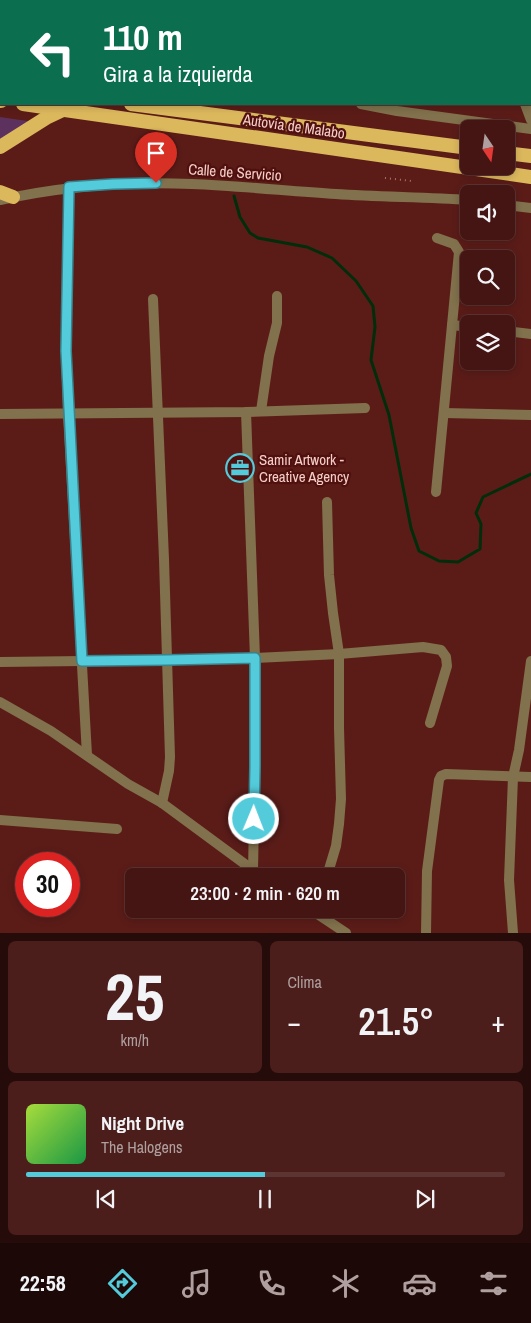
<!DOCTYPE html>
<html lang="es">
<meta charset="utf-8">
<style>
body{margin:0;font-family:"Archivo Narrow",sans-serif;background:#4b1e1b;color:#f1f3f6;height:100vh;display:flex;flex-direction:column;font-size:19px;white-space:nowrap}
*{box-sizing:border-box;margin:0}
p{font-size:16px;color:#af9f9f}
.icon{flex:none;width:28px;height:28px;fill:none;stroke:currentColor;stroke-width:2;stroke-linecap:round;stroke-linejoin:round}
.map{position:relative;height:933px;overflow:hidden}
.drawer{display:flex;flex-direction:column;gap:8px;padding:8px;background:#250c0a;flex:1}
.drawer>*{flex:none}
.top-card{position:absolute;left:0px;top:0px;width:531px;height:105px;box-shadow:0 2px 8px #0003,0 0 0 1px #5c3432;background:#0b6e4f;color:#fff;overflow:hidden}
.needle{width:32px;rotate:167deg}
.tools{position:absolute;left:460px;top:120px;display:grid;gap:10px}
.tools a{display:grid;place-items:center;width:55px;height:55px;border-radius:8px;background:#441512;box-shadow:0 2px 8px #0003,0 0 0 1px #5c3432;font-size:25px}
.speed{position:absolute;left:15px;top:852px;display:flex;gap:10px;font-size:25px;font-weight:700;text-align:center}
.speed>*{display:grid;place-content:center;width:65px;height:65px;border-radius:50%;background:#441512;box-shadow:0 2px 8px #0003,0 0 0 1px #5c3432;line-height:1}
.speed .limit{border:8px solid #d22;background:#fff;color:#111}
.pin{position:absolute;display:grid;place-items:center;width:42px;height:42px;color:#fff;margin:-51px -21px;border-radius:50% 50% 50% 0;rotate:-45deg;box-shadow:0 0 5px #0007}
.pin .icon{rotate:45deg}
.me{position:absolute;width:55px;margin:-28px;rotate:1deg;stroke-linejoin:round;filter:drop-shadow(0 0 4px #0008)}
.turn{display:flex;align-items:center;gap:18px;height:105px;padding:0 20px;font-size:22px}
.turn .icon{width:65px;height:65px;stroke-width:2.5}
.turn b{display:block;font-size:35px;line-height:42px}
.big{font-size:38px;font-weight:600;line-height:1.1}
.drawer .widget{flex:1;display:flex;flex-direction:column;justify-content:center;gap:8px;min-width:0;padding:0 18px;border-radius:8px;background:#4b1e1b}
.drawer .dial{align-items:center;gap:0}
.dial b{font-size:65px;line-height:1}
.song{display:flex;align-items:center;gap:15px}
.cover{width:60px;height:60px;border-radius:8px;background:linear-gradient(135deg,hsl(80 70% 55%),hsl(140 70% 35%))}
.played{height:5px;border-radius:2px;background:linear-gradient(90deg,#53cbda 50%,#5c3432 50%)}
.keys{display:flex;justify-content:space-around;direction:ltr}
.heat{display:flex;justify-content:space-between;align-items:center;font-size:28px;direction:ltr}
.drawer .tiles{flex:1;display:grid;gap:8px;grid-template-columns:1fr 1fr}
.widget:last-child{grid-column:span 2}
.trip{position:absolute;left:125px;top:868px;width:280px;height:50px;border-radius:8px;background:#441512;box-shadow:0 2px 8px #0003,0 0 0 1px #5c3432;font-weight:600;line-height:50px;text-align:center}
.tab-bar{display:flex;height:80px;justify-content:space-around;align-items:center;background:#1b0807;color:#af9f9f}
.tab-bar .icon{width:35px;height:35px}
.tab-bar .active{color:#53cbda}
.tab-bar b{font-size:22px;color:#f1f3f6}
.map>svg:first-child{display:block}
</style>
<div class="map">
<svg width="531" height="933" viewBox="0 0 531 933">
<rect width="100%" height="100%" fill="#5b1c18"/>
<path fill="#5d315e" d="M0,117L41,123L0,143Z"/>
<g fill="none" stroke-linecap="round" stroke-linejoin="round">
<path stroke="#012d0b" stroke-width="3" d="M234,196L240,217L250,233L258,238L307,247L332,258L356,281L373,306L375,327L371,360L389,415L411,528L419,551L439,561L458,562L480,549L481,524L476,513L483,497L531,474"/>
<g stroke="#a6726d" stroke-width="2" stroke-dasharray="1 4" stroke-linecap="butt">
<path d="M429,104H433"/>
<path d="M385,178L412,181"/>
</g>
<g stroke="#81714c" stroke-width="10">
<path d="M168,0L171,1"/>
<path d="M493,0V1"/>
<path d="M186,1L190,0"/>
<path d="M525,104L531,120"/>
<path d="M69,187L66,351L68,414L87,755"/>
<path d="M153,299L164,559L170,757L169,771L162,803"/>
<path d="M452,325L469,327"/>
<path d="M506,331L531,334"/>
<path d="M261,411L269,356L277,323V296"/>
<path d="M246,412L255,658V767L253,871"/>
<path d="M444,413L531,415"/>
<path d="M0,414L246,412L365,408"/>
<path d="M436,492L459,252L454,244L437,238"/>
<path d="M327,502L329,575L333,613L339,654V728L341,799L339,824L336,846L327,876"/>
<path d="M0,662L167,660L255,658L339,654L423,647L441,650L446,657L447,666L430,723"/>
<path d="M0,702L51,731L128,784L162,803L261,876"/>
<path d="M0,820L117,829"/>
<path d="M310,909L346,933"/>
<path d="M426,933L427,871L439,780L441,776L446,774L531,777"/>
<path d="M513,933L509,880L513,777L519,750L531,661"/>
</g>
<g stroke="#81714c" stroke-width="10">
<path d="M134,0L135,1"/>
<path d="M361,104L397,111L531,129"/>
<path d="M0,200C63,186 128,181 192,184C240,186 288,191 336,194C380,197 425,197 469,200"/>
<path d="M506,205L531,208"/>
</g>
<g stroke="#dcb85d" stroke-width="14">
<path d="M23,1L24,0"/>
<path d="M38,1L39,0"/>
<path d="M0,26L1,24"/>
<path d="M0,86H1"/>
<path d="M0,101H1"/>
<path d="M23,104L531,177"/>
<path d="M131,104L469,148"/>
<path d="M0,147L46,118L65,109"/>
<path d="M506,153L531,156"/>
<path d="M0,192L13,197"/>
</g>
</g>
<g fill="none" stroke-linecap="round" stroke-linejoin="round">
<defs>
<path id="route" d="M156,183L113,184L69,187L66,351L82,661L167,660L255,658V767L254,819"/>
</defs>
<use href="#route" stroke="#36848e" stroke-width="12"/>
<use href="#route" stroke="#53cbda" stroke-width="9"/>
</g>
<defs>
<symbol id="office-ring" viewBox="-11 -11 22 22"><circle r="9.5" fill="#4f100e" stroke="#53cbda" stroke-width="1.5"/><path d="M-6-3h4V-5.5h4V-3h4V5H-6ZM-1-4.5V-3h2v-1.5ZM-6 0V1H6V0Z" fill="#53cbda"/></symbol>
</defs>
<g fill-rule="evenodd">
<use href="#office-ring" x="224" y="452" width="32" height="32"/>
</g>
<g text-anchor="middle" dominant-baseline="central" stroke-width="4.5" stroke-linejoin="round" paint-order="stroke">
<g font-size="15" fill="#f6cec8" stroke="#4f100e">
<text transform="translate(294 126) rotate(8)">Autovía de Malabo</text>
<text transform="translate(235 172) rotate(4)">Calle de Servicio</text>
</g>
<g font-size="15" fill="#f6cec8" stroke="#4f100e" text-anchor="start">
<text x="259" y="459">Samir Artwork -<tspan x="259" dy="17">Creative Agency</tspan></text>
</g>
</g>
</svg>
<div class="tools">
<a><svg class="needle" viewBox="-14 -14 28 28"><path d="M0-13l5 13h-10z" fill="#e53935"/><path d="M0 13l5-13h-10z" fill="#af9f9f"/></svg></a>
<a><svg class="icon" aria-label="sound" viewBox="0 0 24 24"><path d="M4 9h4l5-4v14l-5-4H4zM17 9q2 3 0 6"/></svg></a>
<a><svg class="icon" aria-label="search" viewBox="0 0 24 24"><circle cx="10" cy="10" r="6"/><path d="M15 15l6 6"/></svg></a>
<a><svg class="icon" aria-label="layers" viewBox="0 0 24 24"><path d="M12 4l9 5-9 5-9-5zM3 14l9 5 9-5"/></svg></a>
</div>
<div class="speed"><div class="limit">30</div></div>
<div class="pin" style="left:156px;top:183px;background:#d93025"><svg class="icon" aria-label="arrive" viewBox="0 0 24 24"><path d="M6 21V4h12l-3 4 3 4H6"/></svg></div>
<svg class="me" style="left:254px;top:819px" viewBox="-20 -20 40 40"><circle r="17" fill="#53cbda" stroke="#fff" stroke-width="3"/><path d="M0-11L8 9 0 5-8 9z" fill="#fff"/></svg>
<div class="trip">23:00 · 2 min · 620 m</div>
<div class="top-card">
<div class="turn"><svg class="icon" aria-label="left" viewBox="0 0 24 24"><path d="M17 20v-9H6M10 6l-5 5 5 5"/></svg><div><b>110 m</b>Gira a la izquierda</div></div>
</div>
</div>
<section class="drawer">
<div class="tiles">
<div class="widget dial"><b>25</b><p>km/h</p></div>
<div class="widget"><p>Clima</p>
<div class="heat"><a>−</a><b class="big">21.5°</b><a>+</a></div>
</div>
<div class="widget">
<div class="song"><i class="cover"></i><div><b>Night Drive</b><p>The Halogens</p></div></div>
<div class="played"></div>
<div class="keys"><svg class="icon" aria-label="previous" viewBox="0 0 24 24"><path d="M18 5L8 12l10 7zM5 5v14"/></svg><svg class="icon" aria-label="pause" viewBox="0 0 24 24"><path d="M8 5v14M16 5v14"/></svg><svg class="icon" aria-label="next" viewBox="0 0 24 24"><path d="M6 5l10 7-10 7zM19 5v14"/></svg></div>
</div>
</div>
</section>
<nav class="tab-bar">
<b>22:58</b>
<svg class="icon active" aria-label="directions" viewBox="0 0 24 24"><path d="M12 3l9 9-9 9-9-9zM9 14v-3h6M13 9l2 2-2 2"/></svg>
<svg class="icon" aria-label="music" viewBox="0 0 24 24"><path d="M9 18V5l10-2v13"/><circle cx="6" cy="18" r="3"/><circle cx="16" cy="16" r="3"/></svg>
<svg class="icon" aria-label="phone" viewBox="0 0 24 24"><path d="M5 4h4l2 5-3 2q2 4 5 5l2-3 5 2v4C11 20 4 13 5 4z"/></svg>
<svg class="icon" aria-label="climate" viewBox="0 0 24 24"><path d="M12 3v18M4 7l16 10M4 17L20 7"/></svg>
<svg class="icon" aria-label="car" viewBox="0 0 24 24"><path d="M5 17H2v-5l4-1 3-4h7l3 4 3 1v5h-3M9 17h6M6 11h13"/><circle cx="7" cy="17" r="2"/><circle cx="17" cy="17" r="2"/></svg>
<svg class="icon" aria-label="filters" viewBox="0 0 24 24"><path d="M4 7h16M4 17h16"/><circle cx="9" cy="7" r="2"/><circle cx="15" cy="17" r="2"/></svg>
</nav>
